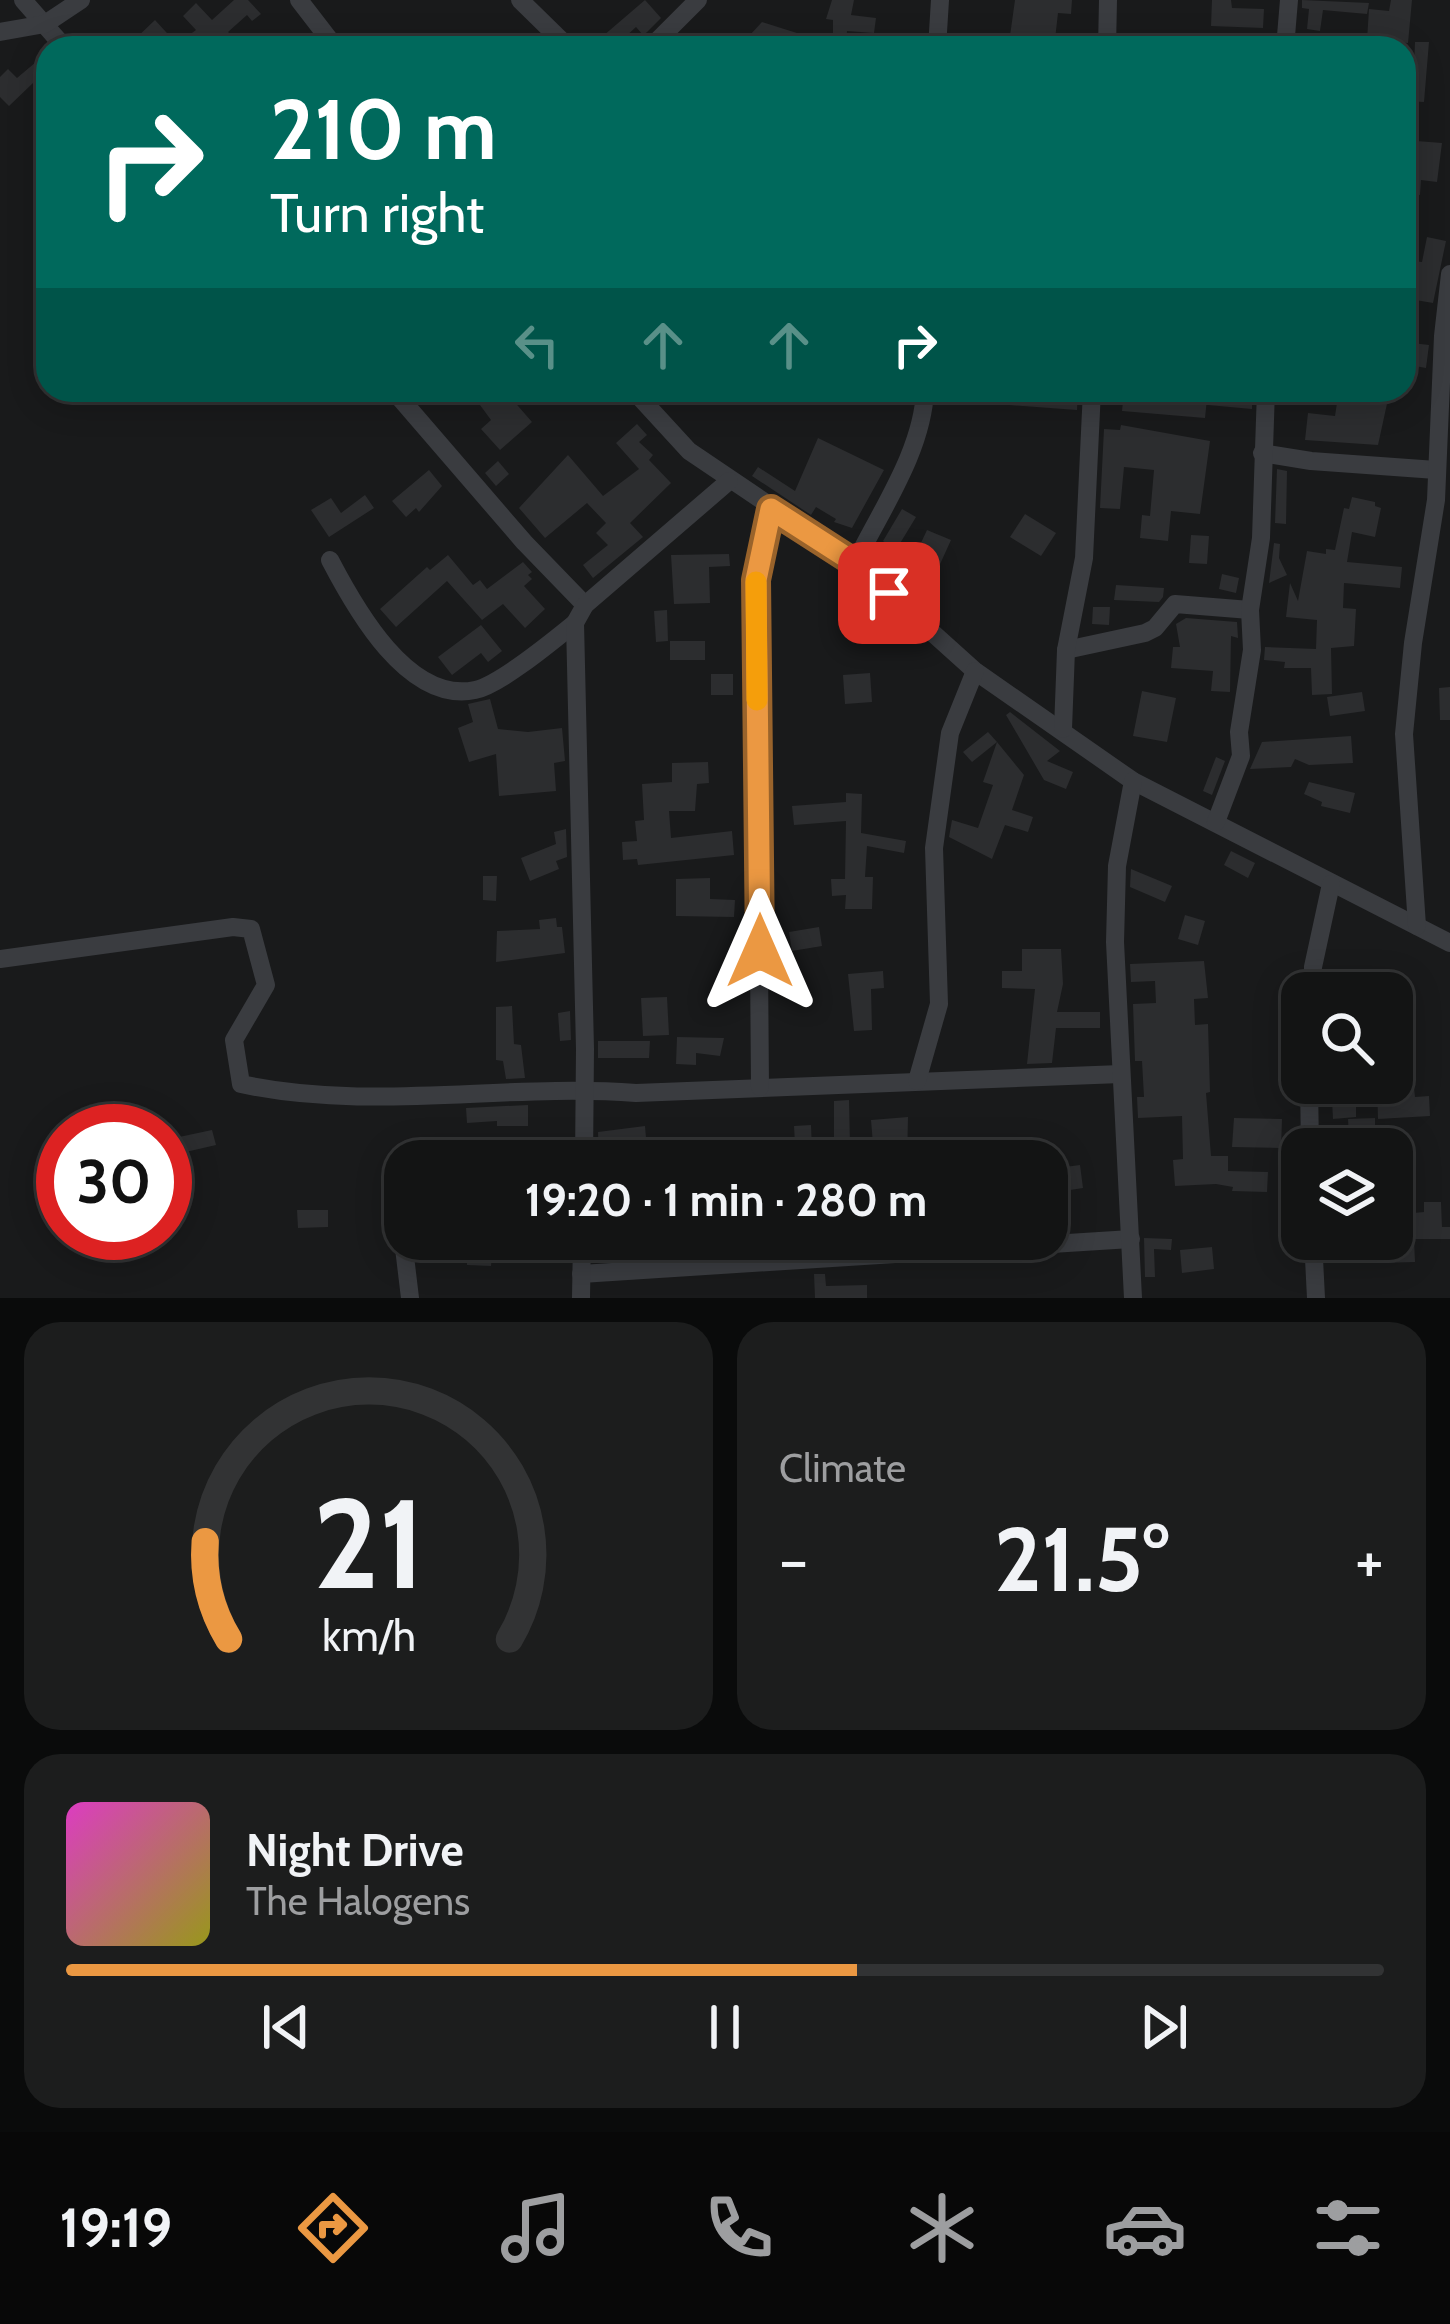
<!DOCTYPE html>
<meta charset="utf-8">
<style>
body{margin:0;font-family:Cabin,sans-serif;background:#1c1d1d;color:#f1f3f6;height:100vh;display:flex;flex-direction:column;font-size:45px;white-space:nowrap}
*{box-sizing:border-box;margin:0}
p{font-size:39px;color:#9d9ea0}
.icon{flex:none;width:66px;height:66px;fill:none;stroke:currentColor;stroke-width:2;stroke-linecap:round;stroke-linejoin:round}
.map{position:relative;height:1298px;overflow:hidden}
.panel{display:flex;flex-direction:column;gap:24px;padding:24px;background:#0a0b0b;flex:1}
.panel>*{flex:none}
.guide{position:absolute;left:36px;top:36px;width:1380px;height:366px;border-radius:36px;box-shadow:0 6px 30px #0003,0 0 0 3px #323334;background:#00695c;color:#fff;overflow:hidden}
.tools{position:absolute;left:1281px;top:972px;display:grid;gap:24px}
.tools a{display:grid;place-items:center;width:132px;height:132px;border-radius:24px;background:#131414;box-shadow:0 6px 30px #0003,0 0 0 3px #323334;font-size:60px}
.speed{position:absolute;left:36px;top:1104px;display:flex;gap:24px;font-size:60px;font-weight:700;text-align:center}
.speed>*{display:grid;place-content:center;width:156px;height:156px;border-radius:50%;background:#131414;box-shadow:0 6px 30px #0003,0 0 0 3px #323334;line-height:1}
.speed .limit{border:18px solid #d22;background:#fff;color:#111}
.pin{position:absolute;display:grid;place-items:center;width:102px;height:102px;color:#fff;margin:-51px;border-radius:24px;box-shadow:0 6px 18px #0006}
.me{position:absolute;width:132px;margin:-66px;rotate:0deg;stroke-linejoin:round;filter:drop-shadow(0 0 9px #0008)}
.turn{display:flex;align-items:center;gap:42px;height:252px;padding:0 36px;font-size:54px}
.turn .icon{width:156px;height:156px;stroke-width:2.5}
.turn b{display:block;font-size:84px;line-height:102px}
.lanes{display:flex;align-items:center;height:114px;padding:0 36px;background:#0003;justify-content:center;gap:60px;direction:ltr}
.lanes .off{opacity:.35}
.big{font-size:90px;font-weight:700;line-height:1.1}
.panel .widget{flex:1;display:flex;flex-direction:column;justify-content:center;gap:18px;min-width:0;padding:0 42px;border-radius:36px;background:#1c1d1d}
.panel .dial{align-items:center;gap:0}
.dial svg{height:312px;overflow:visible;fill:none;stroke:#323334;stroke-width:7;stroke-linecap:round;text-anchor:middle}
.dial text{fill:#f1f3f6;stroke:none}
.song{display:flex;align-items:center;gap:36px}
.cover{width:144px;height:144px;border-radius:18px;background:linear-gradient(135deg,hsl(310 70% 55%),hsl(60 70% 35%))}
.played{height:12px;border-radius:6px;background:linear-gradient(90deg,#eb9842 60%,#323334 60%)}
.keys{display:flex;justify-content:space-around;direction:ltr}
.heat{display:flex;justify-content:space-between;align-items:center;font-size:66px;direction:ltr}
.panel .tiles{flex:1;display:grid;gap:24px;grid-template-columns:1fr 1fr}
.widget:last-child{grid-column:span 2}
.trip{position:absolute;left:384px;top:1140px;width:684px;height:120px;border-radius:36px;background:#131414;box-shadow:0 6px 30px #0003,0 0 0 3px #323334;font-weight:700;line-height:120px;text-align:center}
.dock{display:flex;height:192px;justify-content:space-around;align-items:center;background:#080808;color:#9d9ea0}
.dock .icon{width:84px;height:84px}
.dock .active{color:#eb9842}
.dock b{font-size:54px;color:#f1f3f6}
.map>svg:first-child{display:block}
</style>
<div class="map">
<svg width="1450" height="1298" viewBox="0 0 1450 1298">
<rect width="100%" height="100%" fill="#191a1b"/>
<g fill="#2c2d2f">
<path d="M234,0H248L261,14L252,21L247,15L228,32L237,41L229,48H139L133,41L155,20L177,44L196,30L183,16L196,3L212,20Z"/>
<path d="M645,0L661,18L647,32L643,35L636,27L613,48H589Z"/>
<path d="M832,0H854L851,15L876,18L874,33L847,31L846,43L833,42V20L826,19Z"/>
<path d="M1015,0H1072L1071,14L1058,13L1054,48L1009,43Z"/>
<path d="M1212,0H1231L1232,8L1264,9L1263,28L1211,26Z"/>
<path d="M1302,0L1369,3L1367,14L1323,10L1320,31L1307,29L1309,9L1302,8Z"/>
<path d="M1391,0H1412L1408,43L1367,40L1369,9L1389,11Z"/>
<path d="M762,22L800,34L786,48H738Z"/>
<path d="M1415,42H1429L1424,102L1404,101V66L1414,67Z"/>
<path d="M42,57L48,64V80L38,89L33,83L9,106L0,97V77L8,69L17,78Z"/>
<path d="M1404,140L1442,143L1437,182L1421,180L1420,195L1404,193L1407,157H1404Z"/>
<path d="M1427,237L1446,241L1433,303L1404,298V260L1422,262Z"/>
<path d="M1404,342L1429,345L1426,368L1404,364Z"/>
<path d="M469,390H504L532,422L500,450L481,429L491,420Z"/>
<path d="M1010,390H1078L1077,410L1009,405Z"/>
<path d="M1105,390H1173V396L1207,399L1205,418L1122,411L1123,401L1105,400Z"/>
<path d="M1210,390H1252V409L1208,405Z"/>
<path d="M1339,390H1390L1378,445L1305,440L1308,413L1335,416Z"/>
<path d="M637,424L647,435L639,442L653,455L649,460L671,483L630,523L643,537L593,578L583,565L608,545L596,533L606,523L587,503L545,538L519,508L568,455L603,496L639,469L616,443Z"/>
<path d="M1121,425L1210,441L1200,514L1171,511L1168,541L1140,538L1142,515L1150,516L1154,470L1124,467L1120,509L1100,508L1104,429L1120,430Z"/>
<path d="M818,438L884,470L852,528L834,522L836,519L816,507L811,515L752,476L758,467L795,491Z"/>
<path d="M498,461L509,474L496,486L485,473Z"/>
<path d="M1277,469L1287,471L1286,524L1275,523Z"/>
<path d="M429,470L442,486L419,512L416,508L406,517L392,501Z"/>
<path d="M365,495L374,508L329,537L311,510L331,498L341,513Z"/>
<path d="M1352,497L1375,502V506L1381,508L1375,537L1352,532L1347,562L1402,567L1400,588L1344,583L1343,608L1356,609L1354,646L1331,648L1332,694L1312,695L1311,668H1284L1285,662L1264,660L1265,647L1316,649L1317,620L1286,617L1290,583L1298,601L1307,551L1326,554V549L1335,550L1344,508L1349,509Z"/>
<path d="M902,509L916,517L896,550L883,541Z"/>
<path d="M1025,514L1056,533L1041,556L1010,537Z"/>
<path d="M927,530L951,540L936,573L912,562Z"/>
<path d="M1191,535L1209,536L1207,564L1189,563Z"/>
<path d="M1274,543L1280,544L1279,558L1287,575L1269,583Z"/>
<path d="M729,554L730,566L709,567L710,603L674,604L671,555Z"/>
<path d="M448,555L473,585L480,580L487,589L523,562L532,572L528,575L532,579L524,586L545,609L525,628L503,604L482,620L447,581L396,627L380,609L427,567L430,570Z"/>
<path d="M1222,574L1239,578L1236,593L1219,589Z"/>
<path d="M1116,585L1164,588L1163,597L1159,602L1114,600Z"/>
<path d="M1093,607H1110L1109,625L1092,624Z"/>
<path d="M667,610L668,641L656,642L654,611Z"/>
<path d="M1186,618L1237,622L1238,638L1231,636L1230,692L1211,691L1213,671L1171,668L1173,647H1180L1176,624Z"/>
<path d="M481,625L502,651L488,662L481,653L452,675L438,657Z"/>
<rect x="670" y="641" width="35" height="19"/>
<path d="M870,673L872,702L845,704L843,675Z"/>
<rect x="711" y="674" width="22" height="21"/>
<path d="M1450,687V720H1440L1439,688Z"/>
<path d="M1142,691L1176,698L1167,742L1133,736Z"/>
<path d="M1362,692L1365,711L1330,716L1327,697Z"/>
<path d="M490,699L498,729L528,732L562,728L565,761L554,763L556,791L499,796L496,754L469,762L458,728L473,722L468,704Z"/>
<path d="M1010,712L1060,751L1047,761L1073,772L1066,789L1044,780L1006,715Z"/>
<path d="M988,732L997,742L972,762L963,752Z"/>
<path d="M1351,736L1353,763L1309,765L1295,759L1291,767L1250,769L1262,742Z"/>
<path d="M997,742L1024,775L1012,810L1033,817L1028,832L1005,825L992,859L949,837L952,820L978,828L993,785L983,782Z"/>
<path d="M1216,757L1225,761L1212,795L1203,791Z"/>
<path d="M708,762L709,783L697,784L695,811H669L671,838L732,831L734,855L638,865L637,859L623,860L622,842L637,841L635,821L644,820L642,784L672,782V763Z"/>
<path d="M1309,782L1355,793L1350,813L1321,806L1322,802L1304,794Z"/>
<path d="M846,793L862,794L861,833L906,841L904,853L867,846L865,877H873L872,909H845L846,895L832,896L831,879H845L846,821L794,825L792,806L846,802Z"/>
<path d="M566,829L567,857L556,861L559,869L530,881L521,858L556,844L554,832Z"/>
<path d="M1231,851L1255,863L1248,878L1224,865Z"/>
<path d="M1131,869L1172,886L1165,902L1130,887Z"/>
<path d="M483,876H497L496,901L483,900Z"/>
<path d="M710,878V899L735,900L734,917L676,916V879Z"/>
<path d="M1185,915L1205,921L1198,945L1178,939Z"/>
<path d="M556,918L557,927H562L565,953L496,962L497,931L540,929L539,920Z"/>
<path d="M819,927L822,946L792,951L789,932Z"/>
<path d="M1022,949H1061L1063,984L1057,1012H1100V1028H1056L1052,1063L1027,1064L1035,989L1002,988V971H1022Z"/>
<path d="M1204,961L1208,998L1194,999L1195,1025L1208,1024L1210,1092L1206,1093L1211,1156H1228V1171L1268,1172L1267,1192L1232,1191L1233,1187L1216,1184L1175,1186L1173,1160L1183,1159L1182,1116L1138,1118L1137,1097H1144L1142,1061H1135L1133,1004L1156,1003L1155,981L1131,982L1130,964Z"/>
<path d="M883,971L884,988L871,989L872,1030L854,1031L848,974Z"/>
<path d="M667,997L669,1035L643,1036L641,998Z"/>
<path d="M512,1006L514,1044L521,1045L525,1078L506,1079L503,1061L496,1060V1007Z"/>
<path d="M570,1011L571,1040L560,1041L558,1013Z"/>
<path d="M677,1037L724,1038L720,1056L696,1053V1065L676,1064Z"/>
<path d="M598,1041H650L649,1058H598Z"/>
<path d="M1413,1078L1415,1097L1429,1096L1430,1116L1378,1119L1377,1083Z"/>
<path d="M1356,1099V1117L1333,1119L1332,1100Z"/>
<path d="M849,1100L850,1145L873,1144L871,1120L908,1117L907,1161H756V1145L795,1144L794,1126L811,1125L812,1150H834V1101Z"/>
<path d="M528,1105V1126H497V1121L467,1123L466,1108Z"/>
<path d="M1234,1118L1282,1119L1281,1148L1232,1147Z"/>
<path d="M1375,1118V1136L1349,1137L1348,1119Z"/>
<path d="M645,1126L648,1161H599L598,1132Z"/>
<path d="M212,1130L216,1145L177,1154L180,1172L165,1174V1140Z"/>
<path d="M951,1141H987L988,1161H951Z"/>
<path d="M499,1148L532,1149V1161H459V1150Z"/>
<path d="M1080,1165L1083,1188L1070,1190L1071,1198L1054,1200L1050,1169Z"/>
<path d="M1424,1202H1441L1442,1227H1450V1239H1414L1415,1262L1379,1263L1378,1243H1392V1215L1424,1212Z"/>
<path d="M297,1210H328V1227L298,1228Z"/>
<path d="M1144,1238L1172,1239L1171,1250L1154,1249L1155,1277H1145Z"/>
<path d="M526,1239H568V1258L526,1257Z"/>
<path d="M467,1246L493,1247L491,1266L467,1265Z"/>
<path d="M1212,1247L1214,1269L1182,1273L1180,1250Z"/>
<path d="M814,1274H825L826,1286L867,1285V1298H815Z"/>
</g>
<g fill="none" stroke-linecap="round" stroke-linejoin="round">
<g stroke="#3a3c40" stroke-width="18">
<path d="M23,0L65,48"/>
<path d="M299,0L336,48"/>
<path d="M520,0L569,48"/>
<path d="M0,32L45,24L81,0"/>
<path d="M650,48L698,0"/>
<path d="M937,48L940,0"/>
<path d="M1107,48L1108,0"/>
<path d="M1285,48L1289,0"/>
<path d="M393,390L524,542L585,605"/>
<path d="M633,390L689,451L855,563L975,671L1133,781L1450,943"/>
<path d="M1262,453L1311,461L1436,470"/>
<path d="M330,560C355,608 408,704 475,690C500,685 554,640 575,623"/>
<path d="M855,563C881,510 923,450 925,390"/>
<path d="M1066,650L1145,633L1155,628L1175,604L1250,610"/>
<path d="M1063,729L1066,650L1084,558L1092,390"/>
<path d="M1216,822L1241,756L1239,732L1252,650L1250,610L1261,538L1266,390"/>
<path d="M1417,926L1404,734L1413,643L1436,500L1443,336L1450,274"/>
<path d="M0,959L233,927L251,929L266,985L234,1040L241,1084C370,1112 505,1083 636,1093L1121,1074"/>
<path d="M1312,993L1313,967L1331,884"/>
<path d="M917,1081L939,1004L934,848L950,733L975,671"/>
<path d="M1309,1083L1310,1149"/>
<path d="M760,1087L756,580L771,509"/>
<path d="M584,1161L585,1049L575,623L585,605L729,481"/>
<path d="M405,1201L399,1206L410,1298"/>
<path d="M1313,1239L1316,1298"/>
<path d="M581,1274L1131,1239"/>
<path d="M581,1298L582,1239"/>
<path d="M1133,1298L1115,942L1117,866L1133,781"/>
</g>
</g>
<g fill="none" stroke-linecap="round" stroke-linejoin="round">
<defs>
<path id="route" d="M760,951L756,580L771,509L855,563L889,593"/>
</defs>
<use href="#route" stroke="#99632b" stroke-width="30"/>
<use href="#route" stroke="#eb9842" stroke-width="21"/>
<path stroke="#f59e0b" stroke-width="21" d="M756,582L757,700"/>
</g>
</svg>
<div class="tools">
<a><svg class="icon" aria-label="search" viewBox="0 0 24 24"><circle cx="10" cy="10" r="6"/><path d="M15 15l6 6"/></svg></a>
<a><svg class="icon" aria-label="layers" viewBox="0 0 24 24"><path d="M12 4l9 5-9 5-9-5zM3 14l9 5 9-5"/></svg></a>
</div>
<div class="speed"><div class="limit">30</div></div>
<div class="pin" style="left:889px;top:593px;background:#d93025"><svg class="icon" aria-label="arrive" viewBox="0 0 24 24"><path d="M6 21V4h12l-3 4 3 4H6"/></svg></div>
<svg class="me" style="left:760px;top:951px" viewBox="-20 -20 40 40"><path d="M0-17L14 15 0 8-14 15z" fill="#eb9842" stroke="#fff" stroke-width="4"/></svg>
<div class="trip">19:20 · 1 min · 280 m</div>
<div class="guide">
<div class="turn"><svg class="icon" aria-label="right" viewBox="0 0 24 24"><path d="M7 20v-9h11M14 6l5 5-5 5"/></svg><div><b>210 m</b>Turn right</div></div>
<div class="lanes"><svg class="icon off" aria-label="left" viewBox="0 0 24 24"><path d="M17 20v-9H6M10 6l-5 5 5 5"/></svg><svg class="icon off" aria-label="ahead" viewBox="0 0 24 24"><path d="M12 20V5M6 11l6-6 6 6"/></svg><svg class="icon off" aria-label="ahead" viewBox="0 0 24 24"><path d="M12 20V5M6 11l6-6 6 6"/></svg><svg class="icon" aria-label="right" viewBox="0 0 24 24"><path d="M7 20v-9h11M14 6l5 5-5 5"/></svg></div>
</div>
</div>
<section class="panel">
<div class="tiles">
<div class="widget dial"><svg viewBox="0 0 100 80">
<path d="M14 69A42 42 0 1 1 86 69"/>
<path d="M14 69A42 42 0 0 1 8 44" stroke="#eb9842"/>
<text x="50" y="56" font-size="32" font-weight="700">21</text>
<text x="50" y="72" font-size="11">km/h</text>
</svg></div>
<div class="widget"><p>Climate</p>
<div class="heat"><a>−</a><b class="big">21.5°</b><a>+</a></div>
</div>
<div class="widget">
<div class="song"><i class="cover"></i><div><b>Night Drive</b><p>The Halogens</p></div></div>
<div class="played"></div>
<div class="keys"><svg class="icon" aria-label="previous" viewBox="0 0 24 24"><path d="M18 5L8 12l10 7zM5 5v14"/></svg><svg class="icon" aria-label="pause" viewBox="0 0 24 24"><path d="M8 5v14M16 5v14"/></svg><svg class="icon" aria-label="next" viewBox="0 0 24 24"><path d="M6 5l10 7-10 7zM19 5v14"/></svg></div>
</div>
</div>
</section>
<nav class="dock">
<b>19:19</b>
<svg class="icon active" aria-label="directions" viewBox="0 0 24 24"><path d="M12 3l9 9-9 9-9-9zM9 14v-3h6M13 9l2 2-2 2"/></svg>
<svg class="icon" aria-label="music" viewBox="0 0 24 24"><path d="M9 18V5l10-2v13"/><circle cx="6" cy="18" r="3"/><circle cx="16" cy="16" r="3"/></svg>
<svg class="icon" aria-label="phone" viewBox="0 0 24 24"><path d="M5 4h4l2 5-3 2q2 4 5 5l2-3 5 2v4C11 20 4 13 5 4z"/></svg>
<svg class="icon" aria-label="climate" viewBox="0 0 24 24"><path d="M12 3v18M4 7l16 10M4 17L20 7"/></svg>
<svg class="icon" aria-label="car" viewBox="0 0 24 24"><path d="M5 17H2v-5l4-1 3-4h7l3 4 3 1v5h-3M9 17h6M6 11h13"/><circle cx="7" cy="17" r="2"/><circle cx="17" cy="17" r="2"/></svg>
<svg class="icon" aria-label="filters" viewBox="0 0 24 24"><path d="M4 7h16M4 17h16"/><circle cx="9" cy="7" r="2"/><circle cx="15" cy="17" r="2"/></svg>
</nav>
